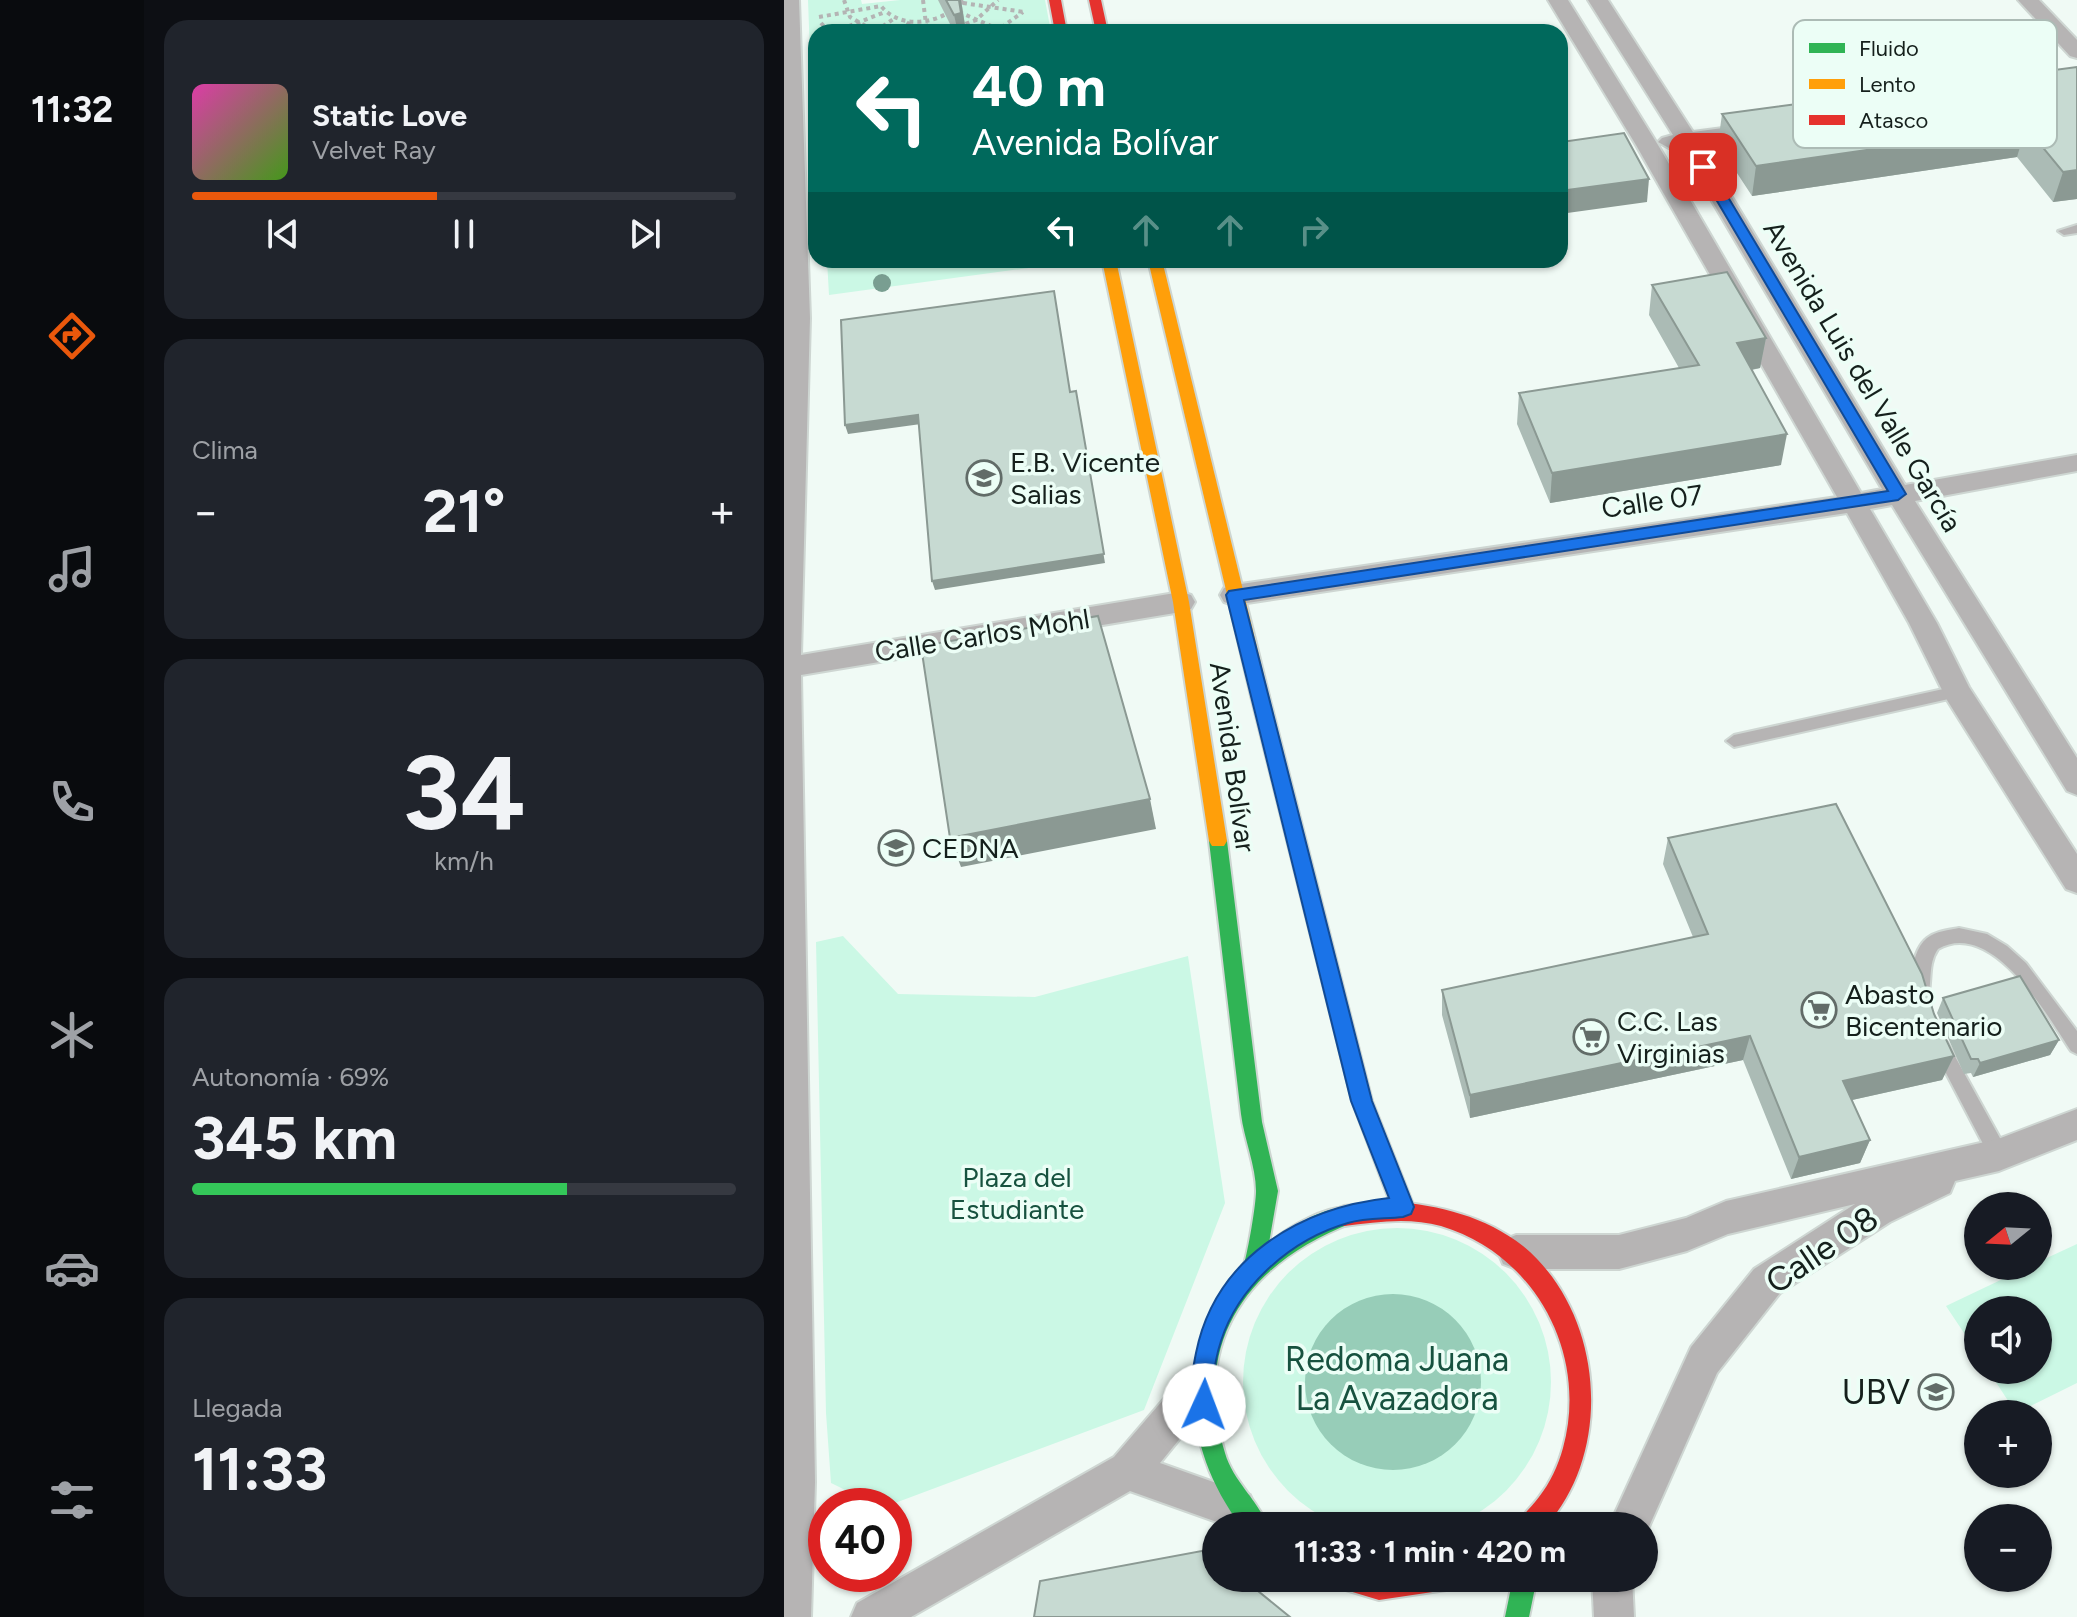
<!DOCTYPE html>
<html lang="es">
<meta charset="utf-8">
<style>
body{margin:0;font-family:Figtree,sans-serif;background:#20242c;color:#f1f3f6;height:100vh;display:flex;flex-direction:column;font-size:30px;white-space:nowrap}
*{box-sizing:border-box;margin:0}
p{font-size:26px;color:#9ea1a6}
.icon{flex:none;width:44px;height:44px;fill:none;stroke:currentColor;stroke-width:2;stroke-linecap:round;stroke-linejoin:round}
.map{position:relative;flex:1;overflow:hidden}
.drawer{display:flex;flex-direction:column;gap:20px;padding:20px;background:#0d0f14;width:640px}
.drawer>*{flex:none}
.top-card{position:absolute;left:24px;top:24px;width:760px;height:244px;border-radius:24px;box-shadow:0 2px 6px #0004;background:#00695c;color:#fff;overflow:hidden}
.needle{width:52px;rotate:252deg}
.buttons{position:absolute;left:1180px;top:1192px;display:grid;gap:16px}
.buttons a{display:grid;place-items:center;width:88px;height:88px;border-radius:50%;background:#171b24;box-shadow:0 2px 6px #0004;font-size:40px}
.speed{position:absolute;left:24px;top:1488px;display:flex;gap:16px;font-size:40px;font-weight:700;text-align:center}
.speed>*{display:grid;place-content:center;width:104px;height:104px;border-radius:50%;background:#171b24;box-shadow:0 2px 6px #0004;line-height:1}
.speed .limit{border:12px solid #d22;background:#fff;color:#111}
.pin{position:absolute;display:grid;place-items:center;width:68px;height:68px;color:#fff;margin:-34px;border-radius:16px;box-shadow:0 4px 12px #0006}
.me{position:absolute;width:88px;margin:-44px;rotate:2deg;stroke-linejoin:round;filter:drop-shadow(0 0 6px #0008)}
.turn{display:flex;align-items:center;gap:28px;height:168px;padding:0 32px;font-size:36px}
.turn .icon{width:104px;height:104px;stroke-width:2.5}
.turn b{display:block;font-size:56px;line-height:68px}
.lanes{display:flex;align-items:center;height:76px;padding:0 32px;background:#0003;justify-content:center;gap:40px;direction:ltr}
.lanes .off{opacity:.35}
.big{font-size:60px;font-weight:700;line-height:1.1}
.drawer .card{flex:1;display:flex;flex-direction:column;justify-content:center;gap:12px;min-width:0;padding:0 28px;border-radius:24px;background:#20242c}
.drawer .dial{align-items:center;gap:0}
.dial b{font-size:104px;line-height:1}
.song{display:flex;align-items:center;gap:24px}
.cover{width:96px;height:96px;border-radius:12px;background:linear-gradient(135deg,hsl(320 70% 55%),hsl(100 70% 35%))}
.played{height:8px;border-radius:4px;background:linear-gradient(90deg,#ea580c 45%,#363941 45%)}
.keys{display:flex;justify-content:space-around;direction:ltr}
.heat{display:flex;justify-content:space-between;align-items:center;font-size:44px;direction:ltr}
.charge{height:12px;border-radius:6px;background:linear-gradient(90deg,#34c759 69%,#363941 0)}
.trip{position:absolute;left:418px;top:1512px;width:456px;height:80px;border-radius:40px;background:#171b24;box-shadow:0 2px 6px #0004;font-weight:700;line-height:80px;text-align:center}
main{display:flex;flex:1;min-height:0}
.tab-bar{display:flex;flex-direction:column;width:144px;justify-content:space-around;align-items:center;background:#090b0e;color:#9ea1a6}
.tab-bar .icon{width:56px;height:56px}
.tab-bar .current{color:#ea580c}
.tab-bar b{font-size:36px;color:#f1f3f6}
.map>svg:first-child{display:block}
</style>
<main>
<nav class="tab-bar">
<b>11:32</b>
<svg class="icon current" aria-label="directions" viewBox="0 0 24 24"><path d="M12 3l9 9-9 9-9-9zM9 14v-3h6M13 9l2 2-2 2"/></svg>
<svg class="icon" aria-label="music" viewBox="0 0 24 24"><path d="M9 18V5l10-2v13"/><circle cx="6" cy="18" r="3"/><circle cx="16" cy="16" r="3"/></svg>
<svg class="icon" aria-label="phone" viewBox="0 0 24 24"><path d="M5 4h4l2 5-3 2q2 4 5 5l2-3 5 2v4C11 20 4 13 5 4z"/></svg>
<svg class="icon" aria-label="climate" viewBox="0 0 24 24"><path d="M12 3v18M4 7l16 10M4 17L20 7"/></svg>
<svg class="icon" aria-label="car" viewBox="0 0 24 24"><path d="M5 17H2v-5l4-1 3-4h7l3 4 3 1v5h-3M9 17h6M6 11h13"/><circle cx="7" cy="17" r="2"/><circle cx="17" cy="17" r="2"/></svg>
<svg class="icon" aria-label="filters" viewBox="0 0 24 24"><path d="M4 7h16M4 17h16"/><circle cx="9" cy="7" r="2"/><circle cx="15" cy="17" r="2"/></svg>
</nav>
<section class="drawer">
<div class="card">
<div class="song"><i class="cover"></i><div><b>Static Love</b><p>Velvet Ray</p></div></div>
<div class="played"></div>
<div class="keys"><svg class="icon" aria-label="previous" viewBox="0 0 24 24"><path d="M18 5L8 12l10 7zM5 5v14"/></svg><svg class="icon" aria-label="pause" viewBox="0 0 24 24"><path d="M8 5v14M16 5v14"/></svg><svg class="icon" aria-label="next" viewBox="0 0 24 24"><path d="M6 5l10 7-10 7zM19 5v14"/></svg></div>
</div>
<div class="card"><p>Clima</p>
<div class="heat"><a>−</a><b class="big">21°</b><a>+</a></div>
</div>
<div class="card dial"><b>34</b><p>km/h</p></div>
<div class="card"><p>Autonomía · 69%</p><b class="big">345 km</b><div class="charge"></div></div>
<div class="card"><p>Llegada</p><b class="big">11:33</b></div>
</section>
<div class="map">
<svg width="1293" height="1617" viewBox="0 0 1293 1617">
<rect width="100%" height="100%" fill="#f0faf5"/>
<g fill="#cbf8e5">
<path d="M24,0H77L78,4L116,0H261L267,32H32V85L27,82Z"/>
<path d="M43,260H303L45,295Z"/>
<path d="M59,936L114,994L251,997L404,956L441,1203L360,1410L103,1506H94L47,1483L42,1413L32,942Z"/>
<circle cx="613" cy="1382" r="154"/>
<path d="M1293,1244V1383L1232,1413L1204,1370H1254V1310H1194V1354L1162,1306L1246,1266H1254V1262Z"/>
</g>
<circle fill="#97cdb8" cx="609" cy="1382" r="88"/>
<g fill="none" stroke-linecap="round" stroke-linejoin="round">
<defs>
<g id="lane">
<path d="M1293,225V233L1280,235L1274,231Z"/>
<path d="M1173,686L1181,692L1178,696L950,747L942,741L950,735Z"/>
<path d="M1175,928L1203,934L1223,946L1242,963L1293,1031V1054L1287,1051C1263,1015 1208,918 1154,949C1143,965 1149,983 1143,1000L1137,1002L1131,1000C1124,983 1128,950 1143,938C1152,931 1165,930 1175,928Z"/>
<path d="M1157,1039L1163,1042L1222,1149L1224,1155L1222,1161L1215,1163L1208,1161L1151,1052L1148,1047L1151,1042Z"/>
</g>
<g id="street">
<path d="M0,0H15L26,318L17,655L397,592L407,595L411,602L407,609L397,612L17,675L31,1482L27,1617H0Z"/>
<path d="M764,0H784L874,145L1077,493L1098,489L896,147L885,148L874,142L878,138L889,135L804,0H824L909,132L976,123L986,129L976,135L916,144L1121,485L1293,455V471L1131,501L1293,758V795L1283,791L1108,505L1086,509L1153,623L1185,687L1293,854V893L1282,889L1163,700L1125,623L1063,513L450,605L440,602L436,595L440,588L450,585L1053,497L852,145Z"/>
<path d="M1234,0H1255L1293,40V58L1286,56Z"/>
<path d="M1293,1109V1140L1215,1171L1171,1181L1166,1193L1106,1222L996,1293L933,1373L860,1538V1526H825L907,1347L970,1269L1071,1204L944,1234L903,1251L835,1269H732L719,1264L714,1252L719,1240L732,1235H835L902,1218L942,1201L1214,1139Z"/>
<path d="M416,1366L429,1372L435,1385L429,1398L376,1463L466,1495L472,1509L466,1523L444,1526L346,1491L127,1617H67L73,1603L330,1457L403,1372Z"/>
<path d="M808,1578H848L850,1617H810Z"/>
</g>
<g id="fast">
<path d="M476,690L485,696L588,1101L630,1207L627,1214L619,1217L611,1214L608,1207L568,1101L467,696Z"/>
<path d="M434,834L440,836L443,841L478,1122L494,1191L485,1243C501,1230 547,1201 568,1209L571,1216L568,1223C466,1262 406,1340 441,1453C449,1481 473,1499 484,1526H457C406,1458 393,1375 435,1298C442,1286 455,1276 460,1264C464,1251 472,1205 472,1191C472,1166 460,1139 457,1114C446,1023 436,932 425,841L428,836Z"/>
<path d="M729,1578H753L745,1617H721Z"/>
</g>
<g id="slow">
<path d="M318,260H332L405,602L443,841L440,846H428L425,841L389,602Z"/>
<path d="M364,260H378L485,696L476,702L467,696Z"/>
</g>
<g id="jam">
<path d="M265,0H277L283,32H271Z"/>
<path d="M305,0H317L324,32H312Z"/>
<path d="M609,1201C656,1206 701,1216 739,1246C819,1312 831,1449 762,1526H733C738,1514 748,1507 755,1497C766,1483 774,1466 779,1448C805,1354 751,1254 657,1226C625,1217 592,1222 560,1226L552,1223L549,1216L552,1209L560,1206Z"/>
<path d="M549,1578H674L671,1587L662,1590L595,1600L552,1587Z"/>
</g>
</defs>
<use href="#lane" stroke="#ced6d2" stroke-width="4"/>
<use href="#street" stroke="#ced6d2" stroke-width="4"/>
<use href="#fast" stroke="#ced6d2" stroke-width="4"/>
<use href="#slow" stroke="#ced6d2" stroke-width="4"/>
<use href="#jam" stroke="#ced6d2" stroke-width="4"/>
<g stroke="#b4b4b4" stroke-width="4" stroke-dasharray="4 4" stroke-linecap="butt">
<path d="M60,0L66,17L92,32"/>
<path d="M139,0L143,32"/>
<path d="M179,3L240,12"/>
<path d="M175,12L221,32"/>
<path d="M35,17L97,6C118,32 160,23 180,0"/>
<path d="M37,23L45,32"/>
<path d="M92,31L111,18"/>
<path d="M50,32L101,12"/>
<path d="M119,32L126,21"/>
<path d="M159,32L192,20L214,0"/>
<path d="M211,32L239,12"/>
</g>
<use href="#lane" fill="#b6b4b4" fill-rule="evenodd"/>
<use href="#street" fill="#b6b4b4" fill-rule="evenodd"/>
<use href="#fast" fill="#30b455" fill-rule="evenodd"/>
<use href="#slow" fill="#ff9f0a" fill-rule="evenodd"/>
<use href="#jam" fill="#e5322d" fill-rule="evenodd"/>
</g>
<circle fill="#799e91" cx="98" cy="283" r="9"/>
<g fill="#abbbb5">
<path d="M154,0H177L182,32H170Z"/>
<path d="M1293,67V199L1269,202L1233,157L968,196L934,144L938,114Z"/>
<path d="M868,285L982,338L976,368L968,370L997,465L766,503L733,424L735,393L895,368L865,315Z"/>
<path d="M884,838L1150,1014L1170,1056L1158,1080L1068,1100L1086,1140L1076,1163L1007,1179L959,1060L686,1118L658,1015V990L909,937L879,864Z"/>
<path d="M1159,998L1275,1040L1266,1055L1189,1077L1187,1073L1180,1074L1153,1013Z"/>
</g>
<g fill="#8b9993">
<path d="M175,0H177L182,32H174L170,15Z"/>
<path d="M1242,127L1233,157L968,196L972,166Z"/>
<path d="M1293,170V199L1269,202L1279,172Z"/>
<path d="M865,179L863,202L776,214V191Z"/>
<path d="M982,338L976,368L948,373L953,343Z"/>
<path d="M292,391L321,563L151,590L148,581Z"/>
<path d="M134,415L137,424L64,434L61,425Z"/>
<path d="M1003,434L997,465L766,503L768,473Z"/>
<path d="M366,799L372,829L177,867L166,838Z"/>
<path d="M966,1036L959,1060L686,1118V1095Z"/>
<path d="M1275,1040L1266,1055L1189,1077L1196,1063Z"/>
<path d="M1170,1056L1158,1080L1050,1104L1059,1081Z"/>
<path d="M1086,1140L1076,1163L1007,1179L1015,1157Z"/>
</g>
<g fill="#c7dad2" stroke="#8b9993" stroke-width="2">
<path d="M162,0H175L177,13L170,15Z"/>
<path d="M1293,67V170L1279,172L1242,127L972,166L938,114Z"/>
<path d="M840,133L865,179L776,191V140L778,142Z"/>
<path d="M943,272L982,338L953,343L1003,434L768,473L735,393L915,365L868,285Z"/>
<path d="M270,291L286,392L292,391L320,554L148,581L134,415L61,425L57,320Z"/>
<path d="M314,616L366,799L166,838L137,646Z"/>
<path d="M1052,804L1138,974L1150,1014L1170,1056L1059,1081L1086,1140L1015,1157L966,1036L686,1095L658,990L924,934L884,838Z"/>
<path d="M1236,976L1275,1040L1196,1063L1194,1059H1187L1159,998Z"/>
<path d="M423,1550L432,1557V1578H458L506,1617H250L256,1581Z"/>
</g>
<path fill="#1a73e8" stroke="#114b97" stroke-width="2" d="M915,164L926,167L1122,494L1114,500L460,600L588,1101L630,1207L627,1214L619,1217C601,1219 581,1218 564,1223C508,1239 455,1285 437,1341C433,1353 430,1370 429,1383C429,1395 432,1403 428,1414L420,1417L412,1414C403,1393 408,1374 412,1353C431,1258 515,1208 605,1198L567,1101L442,595L445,591L1104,491L913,167Z"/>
<defs>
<symbol id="school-ring" viewBox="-11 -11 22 22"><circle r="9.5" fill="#ecfef6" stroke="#626c68" stroke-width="1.5"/><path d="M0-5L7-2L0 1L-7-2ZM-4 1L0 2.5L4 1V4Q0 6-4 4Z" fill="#626c68"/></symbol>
<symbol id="supermarket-ring" viewBox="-11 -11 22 22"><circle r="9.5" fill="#ecfef6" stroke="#626c68" stroke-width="1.5"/><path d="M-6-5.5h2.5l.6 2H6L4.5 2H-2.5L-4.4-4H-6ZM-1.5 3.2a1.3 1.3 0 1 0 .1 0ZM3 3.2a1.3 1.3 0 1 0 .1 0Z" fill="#626c68"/></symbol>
<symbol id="university-ring" viewBox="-11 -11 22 22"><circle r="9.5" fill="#ecfef6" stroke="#626c68" stroke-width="1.5"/><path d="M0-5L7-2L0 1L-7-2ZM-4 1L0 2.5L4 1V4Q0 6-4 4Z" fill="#626c68"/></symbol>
</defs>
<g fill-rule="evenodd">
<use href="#school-ring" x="180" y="458" width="40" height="40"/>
<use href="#school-ring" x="92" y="828" width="40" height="40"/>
<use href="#supermarket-ring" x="1015" y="990" width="40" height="40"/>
<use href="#supermarket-ring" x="787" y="1017" width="40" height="40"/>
<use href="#university-ring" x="1132" y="1372" width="40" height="40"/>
</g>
<g text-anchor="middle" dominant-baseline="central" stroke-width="7" stroke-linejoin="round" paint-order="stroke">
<g font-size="28" fill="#15201c" stroke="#ecfef6">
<text transform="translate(1079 376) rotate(59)">Avenida Luis del Valle García</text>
<text transform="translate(868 501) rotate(-8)">Calle 07</text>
<text transform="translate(198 635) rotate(-9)">Calle Carlos Mohl</text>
<text transform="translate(449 757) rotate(82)">Avenida Bolívar</text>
</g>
<g font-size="28" fill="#15201c" stroke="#ecfef6" text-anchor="start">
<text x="226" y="462">E.B. Vicente<tspan x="226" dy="32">Salias</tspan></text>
<text x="138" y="848">CEDNA</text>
<text x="1061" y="994">Abasto<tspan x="1061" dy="32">Bicentenario</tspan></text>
<text x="833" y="1021">C.C. Las<tspan x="833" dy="32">Virginias</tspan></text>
</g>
<g font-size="28" fill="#17523f" stroke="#ecfef6">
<text x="233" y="1177">Plaza del<tspan x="233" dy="32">Estudiante</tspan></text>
</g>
<g font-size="34" fill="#15201c" stroke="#ecfef6">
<text transform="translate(1038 1250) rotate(-34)">Calle 08</text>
</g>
<g font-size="34" fill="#17523f" stroke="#ecfef6">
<text x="613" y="1359">Redoma Juana<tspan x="613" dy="39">La Avazadora</tspan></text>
</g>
<g font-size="34" fill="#15201c" stroke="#ecfef6" text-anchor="end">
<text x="1126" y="1392">UBV</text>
</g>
</g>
<rect x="1009" y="20" width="264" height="128" rx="12" fill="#ecfef6" stroke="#acbbb5" stroke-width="2"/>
<rect x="1025" y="43" width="36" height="10" fill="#30b455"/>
<rect x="1025" y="79" width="36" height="10" fill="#ff9f0a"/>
<rect x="1025" y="115" width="36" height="10" fill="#e5322d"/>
<g font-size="22" fill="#15201c">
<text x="1075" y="56">Fluido</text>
<text x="1075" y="92">Lento</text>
<text x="1075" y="128">Atasco</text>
</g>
</svg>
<div class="buttons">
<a><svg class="needle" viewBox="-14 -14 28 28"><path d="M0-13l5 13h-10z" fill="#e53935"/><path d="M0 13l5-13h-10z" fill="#9ea1a6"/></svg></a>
<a><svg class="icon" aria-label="sound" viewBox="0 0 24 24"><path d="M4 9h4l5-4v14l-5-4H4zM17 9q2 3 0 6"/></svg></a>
<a>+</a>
<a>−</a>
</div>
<div class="speed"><div class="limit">40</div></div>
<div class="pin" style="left:919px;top:167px;background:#d93025"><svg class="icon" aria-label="arrive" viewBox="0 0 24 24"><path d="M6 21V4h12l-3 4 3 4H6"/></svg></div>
<svg class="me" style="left:420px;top:1405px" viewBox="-20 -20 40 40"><circle r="19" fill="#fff"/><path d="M0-13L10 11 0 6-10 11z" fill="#1a73e8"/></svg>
<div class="trip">11:33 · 1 min · 420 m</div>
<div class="top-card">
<div class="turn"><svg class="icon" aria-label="left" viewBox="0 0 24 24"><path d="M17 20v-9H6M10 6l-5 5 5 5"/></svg><div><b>40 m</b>Avenida Bolívar</div></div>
<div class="lanes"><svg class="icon" aria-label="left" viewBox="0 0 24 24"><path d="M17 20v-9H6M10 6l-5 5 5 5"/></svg><svg class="icon off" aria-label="ahead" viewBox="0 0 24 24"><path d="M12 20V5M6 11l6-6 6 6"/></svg><svg class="icon off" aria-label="ahead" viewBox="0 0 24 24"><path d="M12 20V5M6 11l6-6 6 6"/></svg><svg class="icon off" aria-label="right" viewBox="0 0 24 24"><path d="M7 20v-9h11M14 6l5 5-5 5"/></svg></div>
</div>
</div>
</main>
